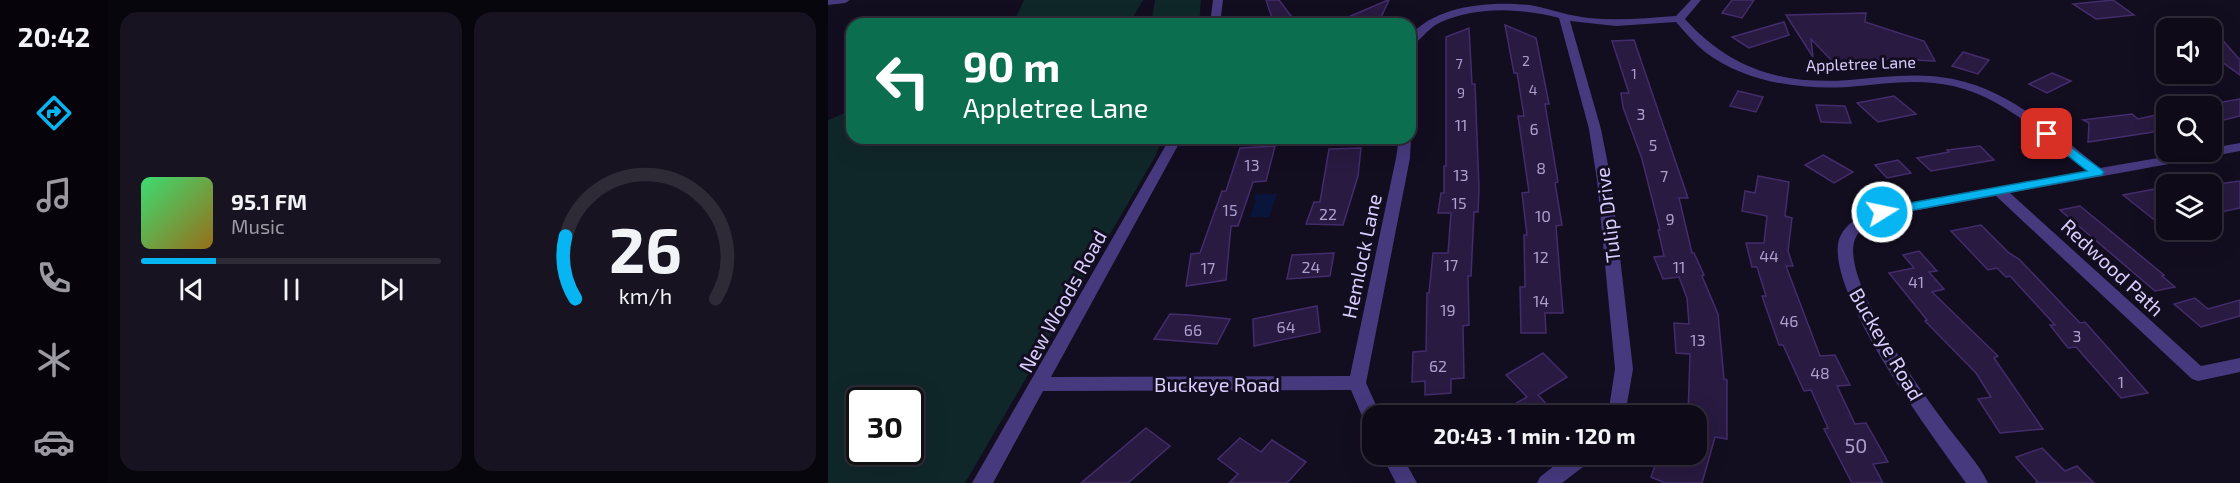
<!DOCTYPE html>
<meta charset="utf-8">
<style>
body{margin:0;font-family:"Exo 2",sans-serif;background:#171321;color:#f1f3f6;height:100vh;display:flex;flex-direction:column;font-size:22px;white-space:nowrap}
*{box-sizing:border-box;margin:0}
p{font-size:20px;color:#9b9aa2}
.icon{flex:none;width:33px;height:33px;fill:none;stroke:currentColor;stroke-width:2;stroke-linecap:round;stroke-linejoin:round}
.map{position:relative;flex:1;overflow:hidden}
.drawer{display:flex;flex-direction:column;gap:12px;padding:12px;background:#08060d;width:720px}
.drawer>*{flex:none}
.top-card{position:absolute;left:18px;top:18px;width:570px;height:126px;border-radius:18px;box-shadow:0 6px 24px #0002,0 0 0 2px #2e2b37;background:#0b6e4f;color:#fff;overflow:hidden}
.tools{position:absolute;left:1328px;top:18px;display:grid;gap:12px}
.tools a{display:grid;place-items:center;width:66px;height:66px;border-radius:12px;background:#0e0a18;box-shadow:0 6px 24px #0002,0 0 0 2px #2e2b37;font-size:30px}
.speed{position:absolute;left:18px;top:387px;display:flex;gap:12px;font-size:30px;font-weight:700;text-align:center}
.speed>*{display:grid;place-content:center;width:78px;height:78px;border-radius:50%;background:#0e0a18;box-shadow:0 6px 24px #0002,0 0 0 2px #2e2b37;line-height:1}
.speed .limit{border:3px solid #111;border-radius:9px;background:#fff;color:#111}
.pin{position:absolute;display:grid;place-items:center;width:51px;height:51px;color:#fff;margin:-26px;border-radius:12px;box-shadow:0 3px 9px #0006}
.me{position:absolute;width:66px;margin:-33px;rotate:80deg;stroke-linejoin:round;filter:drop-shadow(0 0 4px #0008)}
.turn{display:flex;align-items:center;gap:21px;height:126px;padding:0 18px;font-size:27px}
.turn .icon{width:78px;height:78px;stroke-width:2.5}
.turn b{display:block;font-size:42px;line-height:51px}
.drawer .card{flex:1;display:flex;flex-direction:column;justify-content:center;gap:9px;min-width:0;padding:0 21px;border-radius:18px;background:#171321}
.drawer .dial{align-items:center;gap:0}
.dial svg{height:156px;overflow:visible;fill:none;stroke:#2e2b37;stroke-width:7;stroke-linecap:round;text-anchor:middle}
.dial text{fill:#f1f3f6;stroke:none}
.song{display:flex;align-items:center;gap:18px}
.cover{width:72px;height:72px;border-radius:9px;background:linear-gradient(135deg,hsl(140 70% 55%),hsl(40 70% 35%))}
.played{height:6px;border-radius:3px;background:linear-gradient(90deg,#06b5f1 25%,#2e2b37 25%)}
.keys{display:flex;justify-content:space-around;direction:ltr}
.drawer .tiles{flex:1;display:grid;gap:12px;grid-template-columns:repeat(2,1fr)}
.trip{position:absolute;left:534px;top:405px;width:345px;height:60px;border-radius:18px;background:#0e0a18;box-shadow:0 6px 24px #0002,0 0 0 2px #2e2b37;font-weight:700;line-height:60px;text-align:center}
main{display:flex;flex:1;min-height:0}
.menu{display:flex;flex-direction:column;width:108px;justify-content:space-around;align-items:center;background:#06040a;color:#9b9aa2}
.menu .icon{width:42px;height:42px}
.menu .on{color:#06b5f1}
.menu b{font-size:27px;color:#f1f3f6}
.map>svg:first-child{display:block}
</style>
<main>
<nav class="menu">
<b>20:42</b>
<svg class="icon on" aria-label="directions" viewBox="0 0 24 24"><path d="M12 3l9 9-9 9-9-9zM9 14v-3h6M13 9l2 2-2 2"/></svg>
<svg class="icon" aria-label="music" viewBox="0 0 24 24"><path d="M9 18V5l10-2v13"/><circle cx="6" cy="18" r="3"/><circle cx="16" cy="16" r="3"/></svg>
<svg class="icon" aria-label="phone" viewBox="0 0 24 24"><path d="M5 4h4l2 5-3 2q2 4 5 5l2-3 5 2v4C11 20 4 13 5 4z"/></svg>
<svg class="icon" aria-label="climate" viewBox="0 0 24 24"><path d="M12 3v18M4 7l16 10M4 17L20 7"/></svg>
<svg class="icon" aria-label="car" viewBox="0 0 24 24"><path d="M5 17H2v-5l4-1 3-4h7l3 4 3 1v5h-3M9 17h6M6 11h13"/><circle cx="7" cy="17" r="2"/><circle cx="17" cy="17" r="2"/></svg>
</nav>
<section class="drawer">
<div class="tiles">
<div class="card">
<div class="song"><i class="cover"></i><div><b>95.1 FM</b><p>Music</p></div></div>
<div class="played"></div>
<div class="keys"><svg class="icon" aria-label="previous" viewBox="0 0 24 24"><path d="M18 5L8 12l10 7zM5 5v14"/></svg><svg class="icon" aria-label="pause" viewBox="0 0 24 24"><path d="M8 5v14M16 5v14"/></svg><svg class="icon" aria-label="next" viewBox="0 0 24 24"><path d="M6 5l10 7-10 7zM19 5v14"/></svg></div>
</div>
<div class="card dial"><svg viewBox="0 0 100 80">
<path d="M14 69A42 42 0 1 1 86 69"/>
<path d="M14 69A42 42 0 0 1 9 37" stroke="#06b5f1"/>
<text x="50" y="56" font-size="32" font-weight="700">26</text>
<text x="50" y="72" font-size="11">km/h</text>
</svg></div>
</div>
</section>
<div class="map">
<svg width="1412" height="483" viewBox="0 0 1412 483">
<rect width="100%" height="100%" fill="#130d20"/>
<g fill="#10272a" fill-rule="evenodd">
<path d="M196,0H315L301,24H185Z"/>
<path d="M327,0H373L371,24H323Z"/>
<path d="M24,110V138H335L328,155L137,483H0V120ZM32,400H82V452H32Z"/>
</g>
<path fill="#0a153c" d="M427,194H449L441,217H422L428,200L425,199Z"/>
<g fill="#281a40" stroke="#432c6c" stroke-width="1.5">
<path d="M438,0H451L469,24H446Z"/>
<path d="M561,0L550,24H504L560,0Z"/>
<path d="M904,0H926L914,18L894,13Z"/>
<path d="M1285,0L1306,15L1268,19L1245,4Z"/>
<path d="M1038,13L1037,22L1096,41L1107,61L1060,59L1008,65L983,39L985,57L958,15Z"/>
<path d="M956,22L961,35L921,48L904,37Z"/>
<path d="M677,25L708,38L721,104H717L730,182L727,183L734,225L728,226L735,313H717L718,333H693L692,287H697L696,235H699L694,193L701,192L690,116H696L689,73H686Z"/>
<path d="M1383,27L1412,60V75L1383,54Z"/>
<path d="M641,28L644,84H647L651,188L650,212H646L643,276H640L641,325L635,326L636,378L623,379V393L597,395V381L584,382L585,352L598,351L599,293H601L605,253H620L623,213H610L613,193H616V166H618V37Z"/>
<path d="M806,40L860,198H851L864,253H866L876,275L874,276L890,314L896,379L899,380V439L887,437L874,483H837L823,477L831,454H868V416H860L862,354L848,353L846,323L861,324L859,298L851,277L835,279L826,257L836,256L830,230H832L814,159L795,107L793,93H801L784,41Z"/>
<path d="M1135,52L1161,60L1150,74L1124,66Z"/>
<path d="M1224,73L1243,81L1219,93L1201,84Z"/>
<path d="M910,91L935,97L928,112L902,106Z"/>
<path d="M1066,96L1088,114L1050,122L1029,103Z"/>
<path d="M1412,99V116L1383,123V104Z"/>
<path d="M988,105L1017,106L1023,123L993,122Z"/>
<path d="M1338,113V130L1260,142L1261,123L1255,120L1304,114L1310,119Z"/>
<path d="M447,146L438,181L425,182L410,226H403L398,280L358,286L363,254L372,253L394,191H398L412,148Z"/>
<path d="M1152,146L1166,160L1103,171L1089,158L1121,152L1119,150Z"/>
<path d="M533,148L530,176L515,225L478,224L486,202H492L501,149Z"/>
<path d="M995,155L1025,172L1006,183L977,165Z"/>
<path d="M1070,160L1083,173L1059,178L1047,165Z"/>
<path d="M930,176L961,182L957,216L964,218L960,251L965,266H958L992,356L1007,355L1022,385L1009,386L1027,424L1038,423L1060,462L1045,464L1055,483H1024L996,429L1000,428L983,390L976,391L955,345H951L934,296H938L929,267H924L918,243H936L939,216L914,211L917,191L927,193Z"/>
<path d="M1412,181V208L1383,214V185Z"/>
<path d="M1338,187V229L1295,195Z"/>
<path d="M1252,206L1336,275L1334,276L1347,287L1327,291L1232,210Z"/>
<path d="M1153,225L1181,253L1191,259L1252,323L1257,322L1320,393L1293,398L1248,347L1240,348L1222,325H1227L1182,276L1178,277L1169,268L1160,270L1123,231Z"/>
<path d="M1091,251L1109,271L1101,272L1116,289L1104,292L1170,356L1166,358L1215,429L1172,433L1150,399L1163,397L1148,373L1097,321L1099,320L1061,273L1086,268L1075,255Z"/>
<path d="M506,253L502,276L459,279L464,255Z"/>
<path d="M1367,298L1380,309L1412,300V316L1373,327L1346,304Z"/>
<path d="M489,306L492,332L426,346L425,319Z"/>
<path d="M342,314L361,315L402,319L389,344L326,339Z"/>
<path d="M715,353L739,377L710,395L723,409L713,416H665L699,397L678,375Z"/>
<path d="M318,428L342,446L300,483H253Z"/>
<path d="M412,438L433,452L444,440L478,462L459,483H401L410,474L390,459Z"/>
<path d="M1214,448L1237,471L1249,466L1266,483H1208L1209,481L1188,457Z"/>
</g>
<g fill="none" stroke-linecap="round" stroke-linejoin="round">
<g fill="#47397e" fill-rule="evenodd">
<path d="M385,0H395L392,24H382Z"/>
<path d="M863,0H873L857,19C902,69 954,85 1021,80C1056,77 1091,72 1125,79C1184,91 1227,133 1272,168L1365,152H1383V148L1412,143V151L1182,193L1373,366L1412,358V372L1370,381L1364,379L1168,196L1057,216C1047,221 1033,226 1028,237C1008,276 1098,398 1123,431C1135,447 1151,464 1160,483H1138C1104,435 1003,301 1010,244C1013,225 1033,215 1049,209L1259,171C1218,138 1177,98 1125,86C1090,78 1055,84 1020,87C972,90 916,82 877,52C866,43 857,32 848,22L788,26L742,21L773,129L783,180L805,369L797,415L777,416L781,408L787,369L769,180L761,129L731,18C692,8 648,6 611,23C599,29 591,43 582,46V36C608,4 669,0 707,6C725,10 742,16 761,18C790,21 819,18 848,16Z"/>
<path d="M582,136L583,138L582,158L538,383L553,416H544V425L537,423L523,390L215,391L165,483H144L342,138H354L223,377L522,376L568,158L571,138H582Z"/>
<path d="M553,454H573L589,483H568Z"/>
<path d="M741,454H766L764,460L734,483H709L712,477Z"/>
</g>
<path fill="#47397e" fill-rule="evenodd" d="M0,0H22L17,3L0,5Z"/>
</g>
<path fill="#06b5f1" stroke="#04769d" stroke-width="1.5" d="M1219,130L1274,170L1276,172L1274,175L1054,216L1047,212L1054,208L1259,171L1215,136V131Z"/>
<g text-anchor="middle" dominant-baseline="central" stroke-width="6" stroke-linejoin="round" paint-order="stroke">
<g font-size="14" fill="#aea0ce">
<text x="698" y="60">2</text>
<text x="631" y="63">7</text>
<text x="806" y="73">1</text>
<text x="705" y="89">4</text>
<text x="633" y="92">9</text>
</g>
<g font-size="16" fill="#dacdfe" stroke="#130d20">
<text transform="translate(1033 63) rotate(-2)">Appletree Lane</text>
</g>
<g font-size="16" fill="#aea0ce">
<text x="813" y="113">3</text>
<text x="633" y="124">11</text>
<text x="706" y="128">6</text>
<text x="825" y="144">5</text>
<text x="424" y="164">13</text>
<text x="713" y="167">8</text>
<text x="633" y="174">13</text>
<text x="836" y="175">7</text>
<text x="631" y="202">15</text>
<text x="402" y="209">15</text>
<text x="500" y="213">22</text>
<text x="715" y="215">10</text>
<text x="842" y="218">9</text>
<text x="941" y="255">44</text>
<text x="713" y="256">12</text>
<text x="623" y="264">17</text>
<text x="483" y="266">24</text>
<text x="851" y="266">11</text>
<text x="380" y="267">17</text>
<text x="1088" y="281">41</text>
<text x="713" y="300">14</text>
<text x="620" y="309">19</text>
<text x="961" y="320">46</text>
<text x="458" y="326">64</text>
<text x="365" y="329">66</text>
<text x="1249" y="335">3</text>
<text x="870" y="339">13</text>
<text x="610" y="365">62</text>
<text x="992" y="372">48</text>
<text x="1293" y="381">1</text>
</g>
<g font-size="20" fill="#dacdfe" stroke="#130d20">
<text transform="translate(779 215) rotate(-97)">Tulip Drive</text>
<text transform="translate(533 256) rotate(-78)">Hemlock Lane</text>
<text transform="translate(1285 267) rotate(43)">Redwood Path</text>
<text transform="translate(234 301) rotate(-61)">New Woods Road</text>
<text transform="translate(1059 344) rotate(60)">Buckeye Road</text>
<text x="389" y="384">Buckeye Road</text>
</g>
<g font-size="20" fill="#aea0ce">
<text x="1028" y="445">50</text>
</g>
</g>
</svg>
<div class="tools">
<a><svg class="icon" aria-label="sound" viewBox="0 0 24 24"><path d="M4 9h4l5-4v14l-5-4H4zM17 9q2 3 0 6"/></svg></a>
<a><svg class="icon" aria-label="search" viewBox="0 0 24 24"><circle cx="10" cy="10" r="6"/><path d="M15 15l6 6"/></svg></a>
<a><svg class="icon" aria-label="layers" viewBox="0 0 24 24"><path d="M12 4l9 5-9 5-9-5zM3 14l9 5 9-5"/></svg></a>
</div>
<div class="speed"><div class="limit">30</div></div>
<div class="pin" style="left:1219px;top:134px;background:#d93025"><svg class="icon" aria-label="arrive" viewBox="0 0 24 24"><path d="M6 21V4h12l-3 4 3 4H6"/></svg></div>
<svg class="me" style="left:1054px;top:212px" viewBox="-20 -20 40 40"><circle r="17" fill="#06b5f1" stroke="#fff" stroke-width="3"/><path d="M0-11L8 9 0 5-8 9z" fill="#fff"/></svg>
<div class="trip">20:43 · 1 min · 120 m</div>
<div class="top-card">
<div class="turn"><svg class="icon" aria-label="left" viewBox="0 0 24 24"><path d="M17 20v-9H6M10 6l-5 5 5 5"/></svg><div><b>90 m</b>Appletree Lane</div></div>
</div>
</div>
</main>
